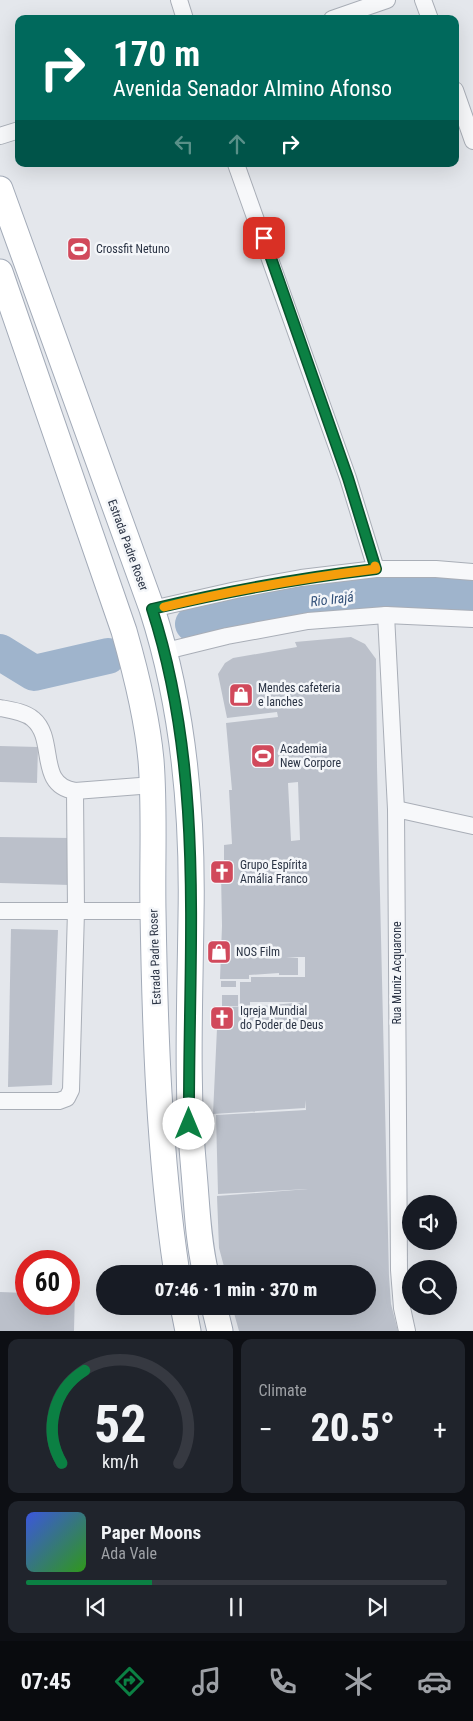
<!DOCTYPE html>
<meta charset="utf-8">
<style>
body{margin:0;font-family:"Roboto Condensed",sans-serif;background:#20242c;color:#f1f3f6;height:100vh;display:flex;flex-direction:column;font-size:19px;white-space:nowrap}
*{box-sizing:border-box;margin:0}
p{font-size:16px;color:#9ea1a6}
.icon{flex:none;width:28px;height:28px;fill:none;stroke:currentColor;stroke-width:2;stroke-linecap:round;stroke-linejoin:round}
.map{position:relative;height:1331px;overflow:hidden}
.details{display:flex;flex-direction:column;gap:8px;padding:8px;background:#0d0f14;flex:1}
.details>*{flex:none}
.banner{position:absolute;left:15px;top:15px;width:444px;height:152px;border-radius:10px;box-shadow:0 5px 20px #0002;background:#00695c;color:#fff;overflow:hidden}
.buttons{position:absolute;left:402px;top:1195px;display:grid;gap:10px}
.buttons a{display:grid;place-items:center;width:55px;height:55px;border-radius:50%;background:#171b24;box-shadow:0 5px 20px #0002;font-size:25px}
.speed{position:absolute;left:15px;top:1250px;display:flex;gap:10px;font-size:25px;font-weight:700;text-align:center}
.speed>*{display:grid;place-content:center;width:65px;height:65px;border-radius:50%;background:#171b24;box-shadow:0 5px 20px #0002;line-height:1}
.speed .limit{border:8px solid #d22;background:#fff;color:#111}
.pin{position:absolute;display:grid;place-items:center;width:42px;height:42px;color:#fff;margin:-21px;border-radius:10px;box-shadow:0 2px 8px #0006}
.me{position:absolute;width:55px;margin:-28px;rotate:0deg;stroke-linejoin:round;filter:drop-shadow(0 0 4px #0008)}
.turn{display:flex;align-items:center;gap:18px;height:105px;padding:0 15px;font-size:22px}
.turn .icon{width:65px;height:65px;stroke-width:2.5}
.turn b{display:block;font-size:35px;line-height:42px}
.lanes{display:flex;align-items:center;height:48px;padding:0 15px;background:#0003;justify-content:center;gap:25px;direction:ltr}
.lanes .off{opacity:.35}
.big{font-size:38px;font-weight:800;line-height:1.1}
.details .widget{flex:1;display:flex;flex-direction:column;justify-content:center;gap:8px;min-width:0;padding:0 18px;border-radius:10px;background:#20242c}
.details .dial{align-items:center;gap:0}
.dial svg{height:130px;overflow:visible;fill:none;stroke:#363941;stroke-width:7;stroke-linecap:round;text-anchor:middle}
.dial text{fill:#f1f3f6;stroke:none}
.song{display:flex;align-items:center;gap:15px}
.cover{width:60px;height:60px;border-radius:8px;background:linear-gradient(135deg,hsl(230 70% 55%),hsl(110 70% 35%))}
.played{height:5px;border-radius:2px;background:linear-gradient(90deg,#0b8043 30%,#363941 30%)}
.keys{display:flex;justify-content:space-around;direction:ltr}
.heat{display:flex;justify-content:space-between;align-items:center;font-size:28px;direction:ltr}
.details .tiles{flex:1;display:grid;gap:8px;grid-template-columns:1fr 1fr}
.widget:last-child{grid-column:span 2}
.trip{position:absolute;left:96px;top:1265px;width:280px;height:50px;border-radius:25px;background:#171b24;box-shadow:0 5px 20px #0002;font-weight:800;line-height:50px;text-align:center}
.dock{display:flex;height:80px;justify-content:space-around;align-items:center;background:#090b0e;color:#9ea1a6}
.dock .icon{width:35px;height:35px}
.dock .on{color:#0b8043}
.dock b{font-size:22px;color:#f1f3f6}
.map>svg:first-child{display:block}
</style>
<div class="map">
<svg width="473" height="1331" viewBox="0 0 473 1331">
<rect width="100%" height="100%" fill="#e4e7ec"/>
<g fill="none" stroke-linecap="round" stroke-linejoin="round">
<g stroke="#9fb4cc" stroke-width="36">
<path d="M193,624L331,597L425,592L473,596"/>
<path d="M0,652L34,673L108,656"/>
</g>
</g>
<g fill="#bbc0ca" fill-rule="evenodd">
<path d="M351,637L365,644L376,659L377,767L389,1276L391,1304L398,1331H239L232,1306H368V1274H226L219,1248L217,1196L308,1189L218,1194L216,1115L306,1110L305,1100V1108L213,1114L218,1007L262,1006L305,1002H250V1006H240V982H251V977H305V957H286L298,958V975H279V973L249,975V979H220L222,926L221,873H224V845L232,844L229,790H232L226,723L278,717L277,712L227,718L218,674L225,663L233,658L297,647L295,642ZM298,782L300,840L291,841L288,783Z"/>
<path d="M0,746L38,747L37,783L0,782Z"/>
<path d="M0,837L70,838V885L0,883Z"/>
<path d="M11,929L58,930L52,1085L8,1087Z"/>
<rect x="221" y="981" width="15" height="6"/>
<rect x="222" y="995" width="16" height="11"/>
<path d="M69,1290H75L74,1331H0V1292L26,1293V1304H69Z"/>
</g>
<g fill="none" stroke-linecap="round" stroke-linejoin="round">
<defs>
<g id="street">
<path d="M179,0L185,19"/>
<path d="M423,0L430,19"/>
<path d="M332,19L387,0"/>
<path d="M455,90L473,141"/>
<path d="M0,136L19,130"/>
<path d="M236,164L348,478L376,569"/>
<path d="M152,609L236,590L301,578L376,569H436L473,572"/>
<path d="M386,615L396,809L399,1270L402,1308L407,1331"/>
<path d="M166,651L227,636L308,621L386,615L473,619"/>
<path d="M0,708C11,710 25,712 33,719C57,739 36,785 75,791L76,911L71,1090L67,1098L59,1101H0"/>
<path d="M75,791L153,785"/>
<path d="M396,809L473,826"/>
<path d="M0,911H153"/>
</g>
<g id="primary">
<path d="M0,189L152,609C184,708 193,812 191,916C190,1001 186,1087 194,1172C197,1206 198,1241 206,1274"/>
<path d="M0,272L124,631C136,673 147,716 151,760C155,810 152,861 153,911C155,1033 159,1154 177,1274"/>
<path d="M183,1306L188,1331"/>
<path d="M214,1306L220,1331"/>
</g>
</defs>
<use href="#street" stroke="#a9aeb7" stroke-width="18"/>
<use href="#primary" stroke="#a3abb8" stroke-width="27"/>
<use href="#street" stroke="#f7f8fa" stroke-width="16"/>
<use href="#primary" stroke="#fff" stroke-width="25"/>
</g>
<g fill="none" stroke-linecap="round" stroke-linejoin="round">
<defs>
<path id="route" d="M189,1124C188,952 206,775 152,609C228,591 298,578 376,569L348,478L264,238"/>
</defs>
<use href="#route" stroke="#07532c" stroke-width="12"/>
<use href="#route" stroke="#0b8043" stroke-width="9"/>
<path stroke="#f59e0b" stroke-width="9" d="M164,607C234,590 304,578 376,569L375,566"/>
</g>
<defs>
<symbol id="stadium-square" viewBox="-11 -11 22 22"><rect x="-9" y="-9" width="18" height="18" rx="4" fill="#d1495b" stroke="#f4f6f9"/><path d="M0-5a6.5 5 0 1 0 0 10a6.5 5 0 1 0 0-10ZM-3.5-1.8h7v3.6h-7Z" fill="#fff"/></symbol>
<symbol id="shop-square" viewBox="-11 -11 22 22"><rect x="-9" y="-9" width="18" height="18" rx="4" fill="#d1495b" stroke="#f4f6f9"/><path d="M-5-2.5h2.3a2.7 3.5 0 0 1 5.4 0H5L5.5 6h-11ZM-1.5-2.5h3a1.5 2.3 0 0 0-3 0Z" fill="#fff"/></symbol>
<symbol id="church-square" viewBox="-11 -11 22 22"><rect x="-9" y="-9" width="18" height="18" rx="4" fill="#d1495b" stroke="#f4f6f9"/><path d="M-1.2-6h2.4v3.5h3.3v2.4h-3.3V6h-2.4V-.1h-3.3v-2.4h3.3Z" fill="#fff"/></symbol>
</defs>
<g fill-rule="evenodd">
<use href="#stadium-square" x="65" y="235" width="28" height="28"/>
<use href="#shop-square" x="227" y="681" width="28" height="28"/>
<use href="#stadium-square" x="249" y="742" width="28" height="28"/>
<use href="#church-square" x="208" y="858" width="28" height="28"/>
<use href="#shop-square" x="205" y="938" width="28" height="28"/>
<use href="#church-square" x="208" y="1004" width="28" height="28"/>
</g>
<g text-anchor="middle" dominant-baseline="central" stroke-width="5" stroke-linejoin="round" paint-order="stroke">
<g font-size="12" fill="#2b3445" stroke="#f4f6f9" text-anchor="start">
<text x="96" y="249">Crossfit Netuno</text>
<text x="258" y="688">Mendes cafeteria<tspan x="258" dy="14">e lanches</tspan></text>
<text x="280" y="749">Academia<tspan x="280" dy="14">New Corpore</tspan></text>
<text x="240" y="865">Grupo Espírita<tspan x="240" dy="14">Amália Franco</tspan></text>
<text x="236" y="952">NOS Film</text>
<text x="240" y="1011">Igreja Mundial<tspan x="240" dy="14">do Poder de Deus</tspan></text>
</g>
<g font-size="12" fill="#2b3445" stroke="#f4f6f9">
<text transform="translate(128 545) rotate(70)">Estrada Padre Roser</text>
<text transform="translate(155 957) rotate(-92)">Estrada Padre Roser</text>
<text transform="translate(397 973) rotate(-90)">Rua Muniz Acquarone</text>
</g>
<g font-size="14" font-style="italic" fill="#34527a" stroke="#f4f6f9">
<text transform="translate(332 599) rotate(-7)">Rio Irajá</text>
</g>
</g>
</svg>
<div class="buttons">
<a><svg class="icon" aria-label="sound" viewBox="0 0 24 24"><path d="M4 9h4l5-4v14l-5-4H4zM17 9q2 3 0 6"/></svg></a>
<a><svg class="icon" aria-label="search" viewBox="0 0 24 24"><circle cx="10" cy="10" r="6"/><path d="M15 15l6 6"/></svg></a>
</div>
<div class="speed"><div class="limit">60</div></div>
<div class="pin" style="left:264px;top:238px;background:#d93025"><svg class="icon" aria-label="arrive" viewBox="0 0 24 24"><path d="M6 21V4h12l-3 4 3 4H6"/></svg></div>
<svg class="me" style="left:189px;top:1124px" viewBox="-20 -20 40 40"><circle r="19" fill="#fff"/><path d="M0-13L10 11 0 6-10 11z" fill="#0b8043"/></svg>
<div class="trip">07:46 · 1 min · 370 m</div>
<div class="banner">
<div class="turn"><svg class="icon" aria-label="right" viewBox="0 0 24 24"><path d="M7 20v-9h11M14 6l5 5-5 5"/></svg><div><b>170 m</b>Avenida Senador Almino Afonso</div></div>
<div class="lanes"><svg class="icon off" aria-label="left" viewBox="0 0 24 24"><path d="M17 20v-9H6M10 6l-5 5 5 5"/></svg><svg class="icon off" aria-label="ahead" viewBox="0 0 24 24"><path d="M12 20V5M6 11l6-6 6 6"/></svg><svg class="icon" aria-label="right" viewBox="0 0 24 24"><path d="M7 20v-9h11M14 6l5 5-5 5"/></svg></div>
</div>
</div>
<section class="details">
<div class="tiles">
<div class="widget dial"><svg viewBox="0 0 100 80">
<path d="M14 69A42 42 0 1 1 86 69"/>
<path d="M14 69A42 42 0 0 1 28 12" stroke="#0b8043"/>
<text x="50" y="56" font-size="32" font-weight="700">52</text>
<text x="50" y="72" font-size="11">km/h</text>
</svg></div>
<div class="widget"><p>Climate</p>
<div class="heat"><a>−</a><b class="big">20.5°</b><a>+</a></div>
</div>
<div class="widget">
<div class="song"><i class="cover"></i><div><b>Paper Moons</b><p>Ada Vale</p></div></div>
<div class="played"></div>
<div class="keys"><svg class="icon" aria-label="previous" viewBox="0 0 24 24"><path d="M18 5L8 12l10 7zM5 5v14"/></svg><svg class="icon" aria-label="pause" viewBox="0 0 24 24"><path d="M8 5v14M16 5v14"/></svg><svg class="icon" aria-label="next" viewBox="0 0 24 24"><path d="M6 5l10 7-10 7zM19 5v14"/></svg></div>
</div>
</div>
</section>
<nav class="dock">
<b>07:45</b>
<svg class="icon on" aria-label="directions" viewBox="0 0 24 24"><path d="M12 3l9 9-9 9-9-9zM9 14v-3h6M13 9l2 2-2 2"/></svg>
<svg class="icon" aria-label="music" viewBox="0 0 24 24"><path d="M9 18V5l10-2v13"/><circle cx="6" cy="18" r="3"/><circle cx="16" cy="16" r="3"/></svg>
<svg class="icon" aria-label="phone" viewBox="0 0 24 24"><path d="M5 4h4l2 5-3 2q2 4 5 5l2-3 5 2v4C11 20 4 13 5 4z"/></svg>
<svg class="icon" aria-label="climate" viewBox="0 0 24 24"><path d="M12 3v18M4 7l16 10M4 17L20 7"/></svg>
<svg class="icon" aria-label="car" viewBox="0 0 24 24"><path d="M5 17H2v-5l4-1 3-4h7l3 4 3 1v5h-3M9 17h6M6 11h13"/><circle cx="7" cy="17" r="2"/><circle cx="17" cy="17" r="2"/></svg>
</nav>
